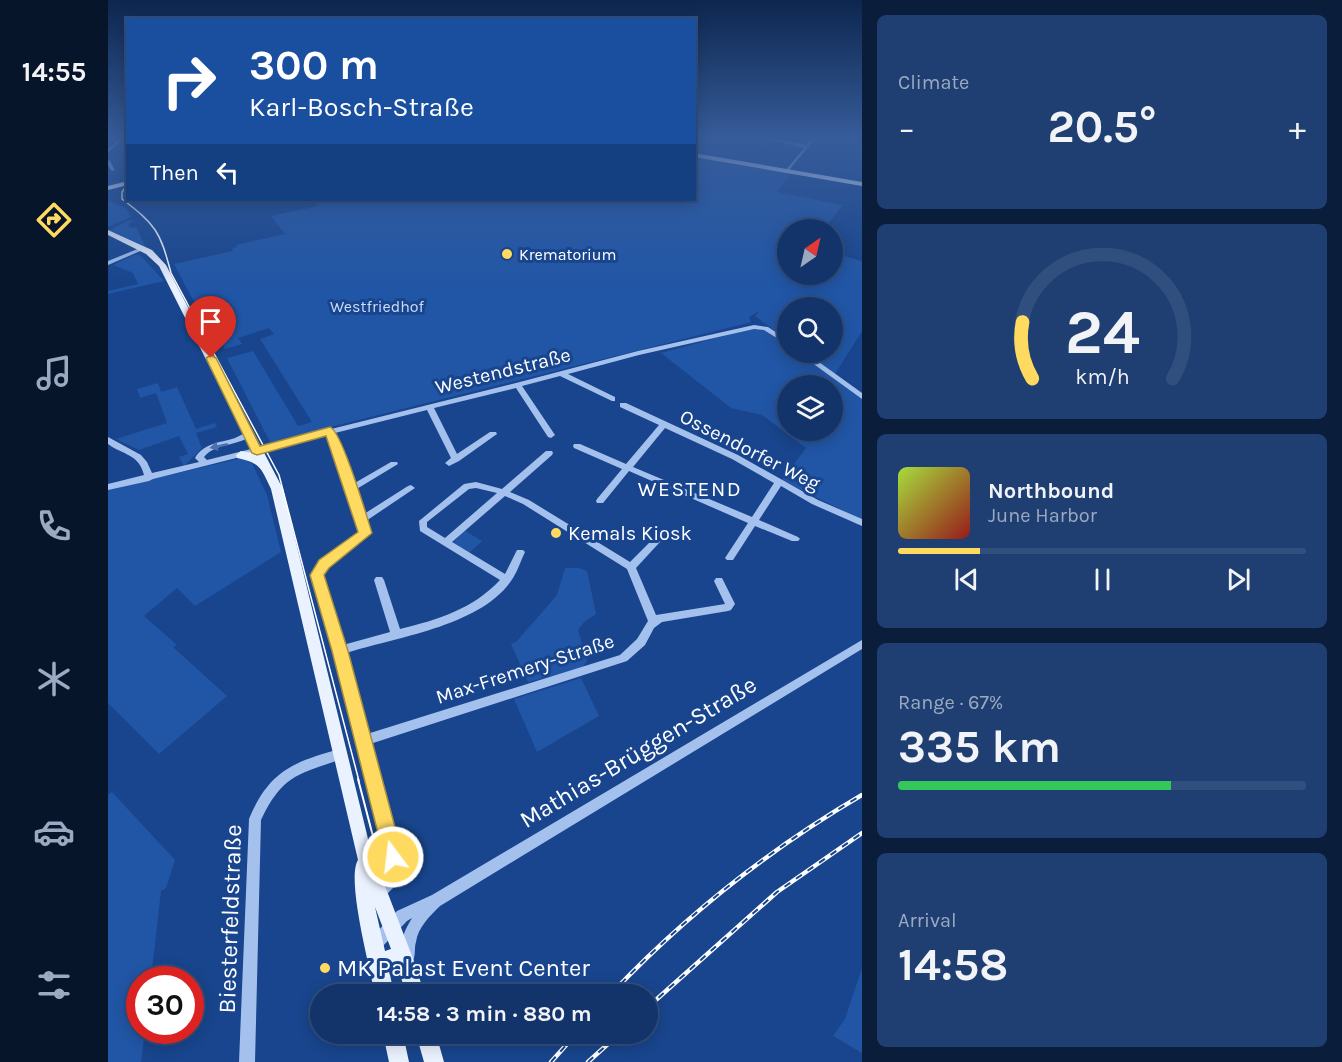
<!DOCTYPE html>
<meta charset="utf-8">
<style>
body{margin:0;font-family:Karla,sans-serif;background:#1f3f72;color:#f1f3f6;height:100vh;display:flex;flex-direction:column;font-size:22px;white-space:nowrap}
*{box-sizing:border-box;margin:0}
p{font-size:20px;color:#9caac1}
.icon{flex:none;width:33px;height:33px;fill:none;stroke:currentColor;stroke-width:2;stroke-linecap:round;stroke-linejoin:round}
.map{position:relative;flex:1;overflow:hidden}
.panel{display:flex;flex-direction:column;gap:15px;padding:15px;background:#0a1d3a;width:480px}
.panel>*{flex:none}
.hud{position:absolute;left:18px;top:18px;width:570px;height:183px;border-radius:0px;box-shadow:0 3px 15px #0003,0 0 0 2px #314f7e;background:#1a4fa0;color:#fff;overflow:hidden}
.needle{width:39px;rotate:34deg}
.controls{position:absolute;left:669px;top:219px;display:grid;gap:12px}
.controls a{display:grid;place-items:center;width:66px;height:66px;border-radius:50%;background:#12346a;box-shadow:0 3px 15px #0003,0 0 0 2px #314f7e;font-size:30px}
.speed{position:absolute;left:18px;top:966px;display:flex;gap:12px;font-size:30px;font-weight:700;text-align:center}
.speed>*{display:grid;place-content:center;width:78px;height:78px;border-radius:50%;background:#12346a;box-shadow:0 3px 15px #0003,0 0 0 2px #314f7e;line-height:1}
.speed .limit{border:9px solid #d22;background:#fff;color:#111}
.pin{position:absolute;display:grid;place-items:center;width:51px;height:51px;color:#fff;margin:-62px -26px;border-radius:50% 50% 50% 0;rotate:-45deg;box-shadow:0 0 6px #0007}
.pin .icon{rotate:45deg}
.me{position:absolute;width:66px;margin:-33px;rotate:345deg;stroke-linejoin:round;filter:drop-shadow(0 0 4px #0008)}
.turn{display:flex;align-items:center;gap:21px;height:126px;padding:0 24px;font-size:27px}
.turn .icon{width:78px;height:78px;stroke-width:2.5}
.turn b{display:block;font-size:42px;line-height:51px}
.then{display:flex;align-items:center;height:57px;padding:0 24px;background:#0003;gap:12px;font-size:22px}
.big{font-size:45px;font-weight:700;line-height:1.1}
.panel .widget{flex:1;display:flex;flex-direction:column;justify-content:center;gap:9px;min-width:0;padding:0 21px;border-radius:9px;background:#1f3f72}
.panel .dial{align-items:center;gap:0}
.dial svg{height:156px;overflow:visible;fill:none;stroke:#314f7e;stroke-width:7;stroke-linecap:round;text-anchor:middle}
.dial text{fill:#f1f3f6;stroke:none}
.song{display:flex;align-items:center;gap:18px}
.cover{width:72px;height:72px;border-radius:9px;background:linear-gradient(135deg,hsl(80 70% 55%),hsl(0 70% 35%))}
.played{height:6px;border-radius:3px;background:linear-gradient(90deg,#ffda61 20%,#314f7e 20%)}
.keys{display:flex;justify-content:space-around;direction:ltr}
.heat{display:flex;justify-content:space-between;align-items:center;font-size:33px;direction:ltr}
.charge{height:9px;border-radius:4px;background:linear-gradient(90deg,#34c759 67%,#314f7e 0)}
.trip{position:absolute;left:202px;top:984px;width:348px;height:60px;border-radius:30px;background:#12346a;box-shadow:0 3px 15px #0003,0 0 0 2px #314f7e;font-weight:700;line-height:60px;text-align:center}
main{display:flex;flex:1;min-height:0}
.dock{display:flex;flex-direction:column;width:108px;justify-content:space-around;align-items:center;background:#07152a;color:#9caac1}
.dock .icon{width:42px;height:42px}
.dock .active{color:#ffda61}
.dock b{font-size:27px;color:#f1f3f6}
.map>svg:first-child{display:block}
</style>
<main>
<nav class="dock">
<b>14:55</b>
<svg class="icon active" aria-label="directions" viewBox="0 0 24 24"><path d="M12 3l9 9-9 9-9-9zM9 14v-3h6M13 9l2 2-2 2"/></svg>
<svg class="icon" aria-label="music" viewBox="0 0 24 24"><path d="M9 18V5l10-2v13"/><circle cx="6" cy="18" r="3"/><circle cx="16" cy="16" r="3"/></svg>
<svg class="icon" aria-label="phone" viewBox="0 0 24 24"><path d="M5 4h4l2 5-3 2q2 4 5 5l2-3 5 2v4C11 20 4 13 5 4z"/></svg>
<svg class="icon" aria-label="climate" viewBox="0 0 24 24"><path d="M12 3v18M4 7l16 10M4 17L20 7"/></svg>
<svg class="icon" aria-label="car" viewBox="0 0 24 24"><path d="M5 17H2v-5l4-1 3-4h7l3 4 3 1v5h-3M9 17h6M6 11h13"/><circle cx="7" cy="17" r="2"/><circle cx="17" cy="17" r="2"/></svg>
<svg class="icon" aria-label="filters" viewBox="0 0 24 24"><path d="M4 7h16M4 17h16"/><circle cx="9" cy="7" r="2"/><circle cx="15" cy="17" r="2"/></svg>
</nav>
<div class="map">
<svg width="754" height="1062" viewBox="0 0 754 1062">
<rect width="100%" height="100%" fill="#18458d"/>
<g fill="#2156a6" fill-rule="evenodd">
<path d="M587,156L658,168L683,174L669,192L735,205L716,229L680,230V274H724L725,253L754,261V331L727,374L697,353L724,352V308H680L679,340L647,316L651,311L641,317L643,322L640,323L162,442L119,358L145,351L190,426L204,422L152,339L166,334L161,328L130,338L134,344L117,349L99,318L93,315L66,264L125,251L124,248L129,247L128,245L177,234L163,216L210,206L205,200H586Z"/>
<path d="M0,200L18,208L23,217L0,227Z"/>
<path d="M24,219L25,221L20,224L22,228L28,227L37,246L1,230Z"/>
<path d="M26,255H32L56,281L0,294V291L30,284L25,273L5,265Z"/>
<path d="M646,328L658,330L679,345L680,352L690,353L754,399V520L674,480L698,448L654,415L623,408L553,353ZM680,386H724V430H680Z"/>
<path d="M50,383L53,392L69,387L88,429L107,423L109,427L88,433L94,448L76,466L71,457L80,454L71,436L31,450L8,439L59,423L48,393L32,398L29,389Z"/>
<path d="M135,458L142,459L159,495L173,552L87,606L69,588L36,616L69,645L65,647L119,696L51,754L0,703V489Z"/>
<path d="M356,530L374,541L360,554L345,543Z"/>
<path d="M457,568H471L479,571L488,614L476,622L470,630L479,661L474,668L420,682L403,644L409,641L449,595Z"/>
<path d="M473,678L491,716L429,752L406,699Z"/>
<path d="M4,792L67,860L58,888L53,891L43,979L32,980V1030L37,1031L33,1062H0V795Z"/>
<path d="M754,968V1053L725,1036L737,1019Z"/>
</g>
<g fill="none" stroke-linecap="round" stroke-linejoin="round">
<g fill="#a4c1ee" fill-rule="evenodd">
<path d="M12,138H17L0,152V149Z"/>
<path d="M654,138H663L698,145L704,138H708L680,171L678,170L696,148Z"/>
<path d="M0,160L2,161L7,171L3,170L0,165Z"/>
<path d="M32,248L37,249L0,265V261Z"/>
<path d="M646,325L660,327L680,340V345L656,330L646,329L531,355L460,374L507,397V401H504L452,376L414,386L447,435L443,438L440,437L408,388L326,408L349,454L382,432H388L389,434L351,461L341,466L337,463L343,458L319,410L227,433L245,484L283,462H289L290,464L247,490L256,514L300,486L303,485L307,488L258,521L263,533L261,535L219,567L214,575L235,645L282,632L266,580L268,577H274L276,580L292,629C329,620 365,609 392,580L312,531L311,521L356,484L368,482L394,489L438,451H444L445,453L444,455L402,492L421,500L522,562L545,539H551L553,541L551,543L528,568L548,615L617,604L606,581L608,578H614L627,604L623,610L620,611L554,622L546,628L537,645L519,661L262,744L291,857V878L290,883L274,899L269,901L264,899L262,894L264,889L279,875V857L227,651L204,575L213,561L253,532L219,435L45,479L41,481L0,490V484L36,475C31,454 15,455 0,444V437L33,455L39,462L44,473L91,462L87,458C96,443 111,443 127,438C132,436 136,433 141,431L145,434C131,447 108,442 96,457L99,460L408,383L530,351ZM368,488L389,493L337,538L319,527V522L361,489ZM397,496L415,504L519,569L540,621L529,639L512,655L259,734L238,653C288,637 375,626 405,578C410,570 413,560 417,552L415,550H409L397,574L344,542Z"/>
<path d="M689,352H697L754,393V399Z"/>
<path d="M512,403H518L630,455L710,500L754,519V526L704,504L673,486L651,520L690,537L692,539L690,541H684L647,526L625,560H619L617,558L640,523L521,471L495,503H489L488,501L489,499L514,469L466,448L465,446L466,444H472L518,464L551,425L512,407ZM557,428L624,459L666,483L644,517L525,467Z"/>
<path d="M754,640V649L332,906C322,916 310,927 308,942C306,948 308,954 305,961L300,963L295,961C289,947 296,931 304,918L299,921L272,949L267,951L262,949L260,944L262,939L289,911L324,895Z"/>
<path d="M232,749L236,750L238,754L236,758C193,774 175,773 153,820L147,1062H131L141,819C161,771 185,762 232,749Z"/>
</g>
<g fill="#ebf2ff" fill-rule="evenodd">
<path d="M586,153L754,182V186L586,157Z"/>
<path d="M20,181V185L0,190V186Z"/>
<path d="M0,230L44,250L58,265L175,489L262,847L309,969L316,994H298L292,974L284,968L281,970L286,994H267C262,968 238,879 250,860L163,489C153,468 153,463 129,458L128,455L133,451L145,453L51,266L38,254L0,235ZM267,907L283,949L277,951Z"/>
<path d="M275,1034H295L301,1062H281Z"/>
<path d="M308,1034H328L336,1062H316Z"/>
</g>
<path stroke="#fff" stroke-width="1.5" d="M20,184L14,192V199C48,225 52,231 63,273L171,475L251,781"/>
<path stroke="#fff" stroke-width="2" d="M250,779L273,867"/>
<defs>
<g id="rail">
<path d="M503,994C578,915 660,850 754,795"/>
<path d="M540,1007L669,892L754,833"/>
<path d="M443,1062L468,1034"/>
<path d="M480,1062L511,1034"/>
</g>
</defs>
<use href="#rail" stroke="#fff" stroke-width="4.5"/>
<use href="#rail" stroke="#18458d" stroke-width="2" stroke-dasharray="7" stroke-linecap="butt"/>
</g>
<defs><path id="oneway-solid" d="M-6-.8H1V-3.2L6.5 0L1 3.2V.8H-6Z" transform="scale(1.5)"/></defs>
<use fill="#4970af" href="#oneway-solid" transform="translate(111 446) rotate(168)"/>
<linearGradient id="sky" x2="0" y2="1"><stop stop-color="#0d264e"/><stop offset="0.48" stop-color="#375c9a"/><stop offset="1" stop-color="#375c9a" stop-opacity="0"/></linearGradient>
<rect width="754" height="287" fill="url(#sky)"/>
<path fill="#ffda61" stroke="#a68e3f" stroke-width="1.5" d="M103,355L108,358L152,446L222,427C234,431 259,517 264,533L221,568L216,575L240,651L295,857L292,864L285,867L279,864L276,857L224,651L202,575L211,560L250,532L218,436L149,455L144,453L98,358Z"/>
<g fill="#ffda61" stroke="#18458d" stroke-width="2">
<circle cx="399" cy="254" r="6"/>
<circle cx="448" cy="533" r="6"/>
<circle cx="217" cy="968" r="6"/>
</g>
<g text-anchor="middle" dominant-baseline="central" stroke-width="6" stroke-linejoin="round" paint-order="stroke">
<g font-size="16" fill="#fff" stroke="#18458d" text-anchor="start">
<text x="411" y="254">Krematorium</text>
</g>
<g font-size="16" fill="#caddfa" stroke="#18458d">
<text x="269" y="306">Westfriedhof</text>
</g>
<g font-size="20" fill="#fff" stroke="#18458d">
<text transform="translate(395 371) rotate(-14)">Westendstraße</text>
<text transform="translate(642 450) rotate(27)">Ossendorfer Weg</text>
<text transform="translate(417 669) rotate(-18)">Max-Fremery-Straße</text>
</g>
<g font-size="20" fill="#fff" stroke="#18458d" text-anchor="start">
<text x="460" y="533">Kemals Kiosk</text>
</g>
<g font-size="21" letter-spacing="1.5" fill="#fff" stroke="#18458d">
<text x="582" y="489">WESTEND</text>
</g>
<g font-size="24" fill="#fff" stroke="#18458d">
<text transform="translate(530 752) rotate(-31)">Mathias-Brüggen-Straße</text>
<text transform="translate(122 919) rotate(-88)">Biesterfeldstraße</text>
</g>
<g font-size="24" fill="#fff" stroke="#18458d" text-anchor="start">
<text x="229" y="968">MK Palast Event Center</text>
</g>
</g>
</svg>
<div class="controls">
<a><svg class="needle" viewBox="-14 -14 28 28"><path d="M0-13l5 13h-10z" fill="#e53935"/><path d="M0 13l5-13h-10z" fill="#9caac1"/></svg></a>
<a><svg class="icon" aria-label="search" viewBox="0 0 24 24"><circle cx="10" cy="10" r="6"/><path d="M15 15l6 6"/></svg></a>
<a><svg class="icon" aria-label="layers" viewBox="0 0 24 24"><path d="M12 4l9 5-9 5-9-5zM3 14l9 5 9-5"/></svg></a>
</div>
<div class="speed"><div class="limit">30</div></div>
<div class="pin" style="left:103px;top:358px;background:#d93025"><svg class="icon" aria-label="arrive" viewBox="0 0 24 24"><path d="M6 21V4h12l-3 4 3 4H6"/></svg></div>
<svg class="me" style="left:285px;top:857px" viewBox="-20 -20 40 40"><circle r="17" fill="#ffda61" stroke="#fff" stroke-width="3"/><path d="M0-11L8 9 0 5-8 9z" fill="#fff"/></svg>
<div class="trip">14:58 · 3 min · 880 m</div>
<div class="hud">
<div class="turn"><svg class="icon" aria-label="right" viewBox="0 0 24 24"><path d="M7 20v-9h11M14 6l5 5-5 5"/></svg><div><b>300 m</b>Karl-Bosch-Straße</div></div>
<div class="then">Then<svg class="icon" aria-label="left" viewBox="0 0 24 24"><path d="M17 20v-9H6M10 6l-5 5 5 5"/></svg></div>
</div>
</div>
<section class="panel">
<div class="widget"><p>Climate</p>
<div class="heat"><a>−</a><b class="big">20.5°</b><a>+</a></div>
</div>
<div class="widget dial"><svg viewBox="0 0 100 80">
<path d="M14 69A42 42 0 1 1 86 69"/>
<path d="M14 69A42 42 0 0 1 9 40" stroke="#ffda61"/>
<text x="50" y="56" font-size="32" font-weight="700">24</text>
<text x="50" y="72" font-size="11">km/h</text>
</svg></div>
<div class="widget">
<div class="song"><i class="cover"></i><div><b>Northbound</b><p>June Harbor</p></div></div>
<div class="played"></div>
<div class="keys"><svg class="icon" aria-label="previous" viewBox="0 0 24 24"><path d="M18 5L8 12l10 7zM5 5v14"/></svg><svg class="icon" aria-label="pause" viewBox="0 0 24 24"><path d="M8 5v14M16 5v14"/></svg><svg class="icon" aria-label="next" viewBox="0 0 24 24"><path d="M6 5l10 7-10 7zM19 5v14"/></svg></div>
</div>
<div class="widget"><p>Range · 67%</p><b class="big">335 km</b><div class="charge"></div></div>
<div class="widget"><p>Arrival</p><b class="big">14:58</b></div>
</section>
</main>
